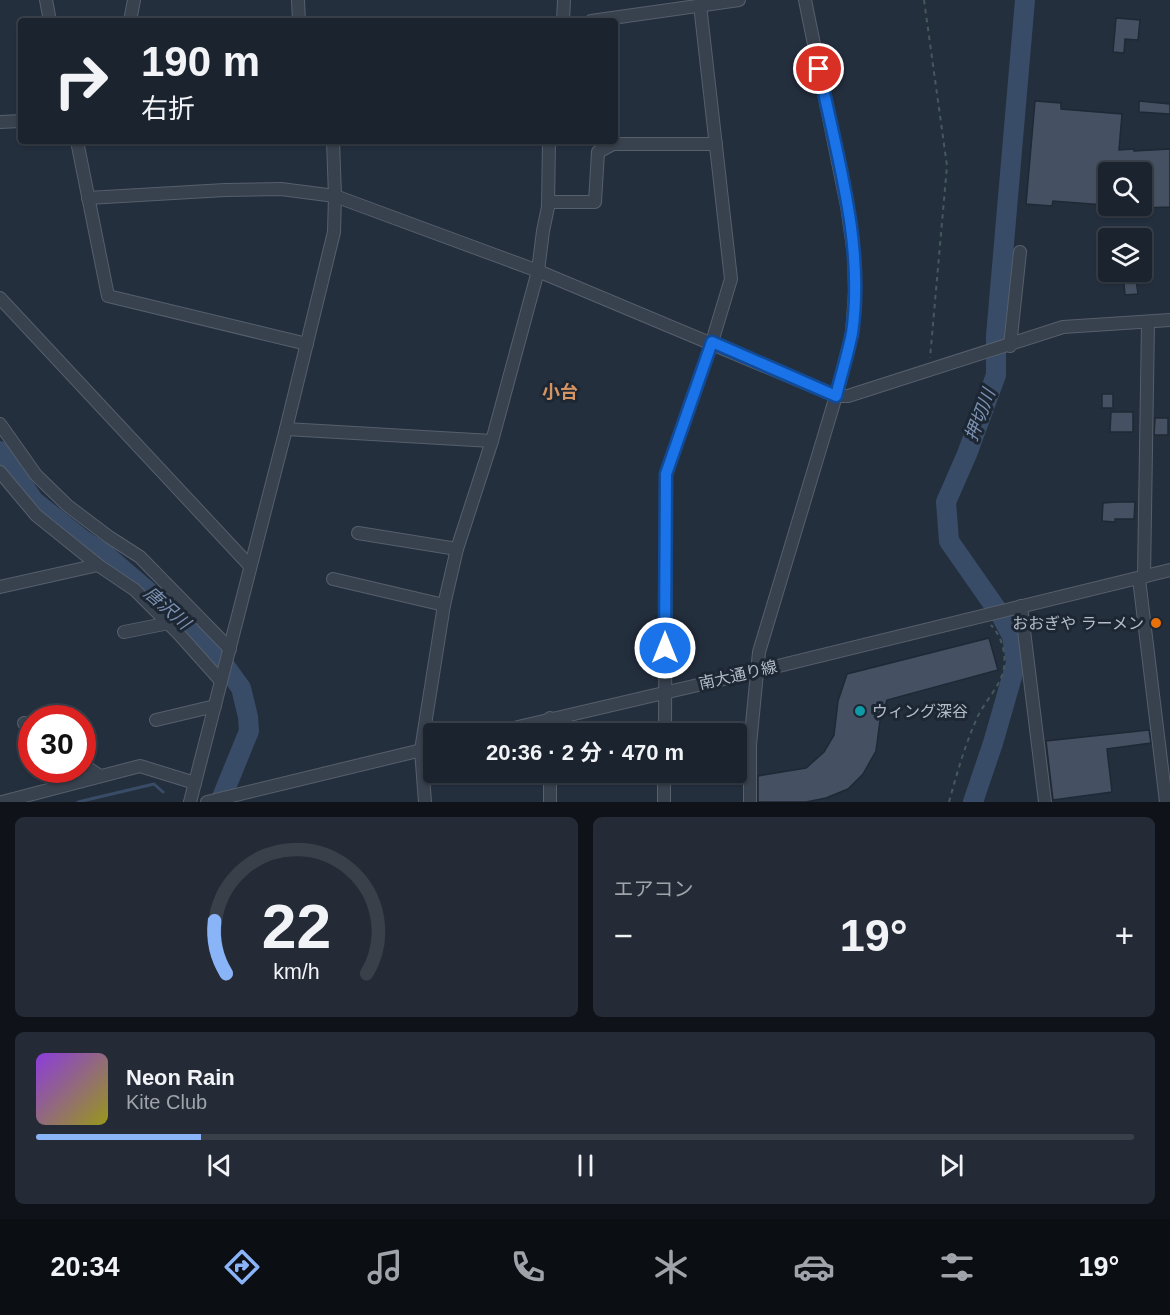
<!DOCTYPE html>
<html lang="ja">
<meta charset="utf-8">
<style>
body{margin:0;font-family:Arial,"Noto Sans JP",sans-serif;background:#242b36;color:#f1f3f6;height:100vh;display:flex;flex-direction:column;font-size:22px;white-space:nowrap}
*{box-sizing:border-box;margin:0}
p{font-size:20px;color:#a0a4aa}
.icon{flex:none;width:33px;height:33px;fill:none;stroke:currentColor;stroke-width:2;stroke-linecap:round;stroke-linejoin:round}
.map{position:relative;height:802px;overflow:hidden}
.drawer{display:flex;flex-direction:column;gap:15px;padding:15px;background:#0f1319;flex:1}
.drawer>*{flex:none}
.banner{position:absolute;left:18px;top:18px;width:600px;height:126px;border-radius:6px;box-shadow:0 2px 4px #0004,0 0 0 2px #39404a;background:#1b232e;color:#f1f3f6;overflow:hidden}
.controls{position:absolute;left:1098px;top:162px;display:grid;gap:12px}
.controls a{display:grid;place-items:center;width:54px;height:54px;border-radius:6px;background:#1b232e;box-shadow:0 2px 4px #0004,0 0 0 2px #39404a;font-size:30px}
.speed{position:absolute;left:18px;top:705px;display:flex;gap:12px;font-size:30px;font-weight:700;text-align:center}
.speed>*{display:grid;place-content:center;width:78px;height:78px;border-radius:50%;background:#1b232e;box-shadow:0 2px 4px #0004,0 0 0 2px #39404a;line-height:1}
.speed .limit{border:9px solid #d22;background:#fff;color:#111}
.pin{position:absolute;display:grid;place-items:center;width:51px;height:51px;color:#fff;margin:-26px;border:3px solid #fff;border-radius:50%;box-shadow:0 2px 6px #0007}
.me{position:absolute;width:66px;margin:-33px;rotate:0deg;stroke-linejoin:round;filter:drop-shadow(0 0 4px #0008)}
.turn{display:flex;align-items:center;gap:21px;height:126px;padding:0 24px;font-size:27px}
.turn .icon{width:78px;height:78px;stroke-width:2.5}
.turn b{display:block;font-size:42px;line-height:51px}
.big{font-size:45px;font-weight:700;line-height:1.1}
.drawer .tile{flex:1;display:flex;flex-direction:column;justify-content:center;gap:9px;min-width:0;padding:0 21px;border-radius:9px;background:#242b36}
.drawer .dial{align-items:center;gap:0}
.dial svg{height:156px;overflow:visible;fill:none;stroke:#39404a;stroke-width:7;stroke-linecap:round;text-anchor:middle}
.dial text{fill:#f1f3f6;stroke:none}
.song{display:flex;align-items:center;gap:18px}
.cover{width:72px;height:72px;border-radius:9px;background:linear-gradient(135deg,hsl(270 70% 55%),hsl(60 70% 35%))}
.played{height:6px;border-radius:3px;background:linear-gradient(90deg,#8ab4f8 15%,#39404a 15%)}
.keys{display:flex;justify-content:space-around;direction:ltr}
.heat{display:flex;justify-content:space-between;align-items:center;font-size:33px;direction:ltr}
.drawer .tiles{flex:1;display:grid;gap:15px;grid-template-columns:1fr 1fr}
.tile:last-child{grid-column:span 2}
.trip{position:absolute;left:423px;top:723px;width:324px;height:60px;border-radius:6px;background:#1b232e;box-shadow:0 2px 4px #0004,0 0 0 2px #39404a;font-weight:700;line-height:60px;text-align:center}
.menu{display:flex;height:96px;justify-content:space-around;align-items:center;background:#0b0e12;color:#a0a4aa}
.menu .icon{width:42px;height:42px}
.menu .selected{color:#8ab4f8}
.menu b{font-size:27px;color:#f1f3f6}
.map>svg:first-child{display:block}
</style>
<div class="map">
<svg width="1170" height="802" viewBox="0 0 1170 802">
<rect width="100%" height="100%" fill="#242f3e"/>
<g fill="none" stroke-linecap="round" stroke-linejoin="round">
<path stroke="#394c67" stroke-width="3" d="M78,802L154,784L163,792"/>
<g stroke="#394c67" stroke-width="20">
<path d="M0,451L34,501L82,539L106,555L186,624L215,652L241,688L248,717L249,731L220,802"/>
<path d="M973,802L993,743L1016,663L1012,636L1002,617L949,541L946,502L967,454L996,375V336L1025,0"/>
</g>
</g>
<g fill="#455162" stroke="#1f2835" stroke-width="1.5">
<path d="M1116,18L1140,20L1138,40L1125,39L1124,53L1113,52Z"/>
<path d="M1035,101L1061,103V109L1122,114L1119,150L1134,149V151L1170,149V207L1142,208V172H1108L1107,198H1105V205L1053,201L1052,206L1026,204Z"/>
<path d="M1139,101L1170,104V114L1139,112Z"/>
<path d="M1135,272L1138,294L1125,295L1123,273Z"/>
<rect x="1102" y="394" width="11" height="14"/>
<path d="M1111,412H1133V432H1110Z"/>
<path d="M1155,418H1168V435H1154Z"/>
<path d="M1118,502H1135L1134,519H1115V522L1102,521L1103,503Z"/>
<path d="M989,638L998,670L887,700L880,721L876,751L863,774L848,789L826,798L806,802H758V776L806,768L824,752L834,735L838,701L847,674Z"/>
<path d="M1149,730L1151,743L1107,749L1112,792L1053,800L1046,741Z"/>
</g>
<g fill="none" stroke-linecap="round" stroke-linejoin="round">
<defs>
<g id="minor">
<path d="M46,0L50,21"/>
<path d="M298,0L299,21"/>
<path d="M130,21L134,0"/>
<path d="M563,21L564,0"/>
<path d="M591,21L739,0"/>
<path d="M0,122L21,121"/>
<path d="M77,141L108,296L307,344"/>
<path d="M88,198L225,190L281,189L335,196L538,271L836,396H848L1063,327L1170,320"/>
<path d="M548,202H595L598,152L613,144H716"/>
<path d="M0,298L250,566"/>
<path d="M1010,346L1020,252"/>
<path d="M0,424L36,475L68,506L109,537L140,557L230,649"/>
<path d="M286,429L492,441"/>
<path d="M0,472L36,515L98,565L135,590L179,634L221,681"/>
<path d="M358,533L457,549"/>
<path d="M1144,577L1148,322"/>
<path d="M333,579L444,605"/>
<path d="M1139,579L1166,802"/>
<path d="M0,587L98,565"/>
<path d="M1021,606L1045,802"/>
<path d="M124,632L169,623"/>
<path d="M156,720L215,706"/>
<path d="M24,723L32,729"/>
<path d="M488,734L758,671L1170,570"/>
<path d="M550,734V718"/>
<path d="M665,734L666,474L712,342L731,279L700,5"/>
<path d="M82,764L100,776"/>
<path d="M2,802L140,766L195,783"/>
<path d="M190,802L286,429L334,232L335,196L333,141"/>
<path d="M207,802L434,747"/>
<path d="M425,802L421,750L444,605L457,549L492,441L538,271L543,231L548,207L549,141"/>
<path d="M550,802V772"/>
<path d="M664,802V772"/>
<path d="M750,802V745L759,652L836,396L852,334L855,292L854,255L847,206L805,0"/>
</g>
</defs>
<use href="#minor" stroke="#565f6c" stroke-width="14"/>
<g stroke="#44595c" stroke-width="2" stroke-dasharray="4.5 4.5" stroke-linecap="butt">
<path d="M924,0L947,166L930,358"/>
<path d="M949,802C957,773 965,745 977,718C984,702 1001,686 1004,668C1006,653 1002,637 991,625"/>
</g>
<use href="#minor" stroke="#38414e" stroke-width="12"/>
</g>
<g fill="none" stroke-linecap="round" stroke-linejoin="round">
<defs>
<path id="route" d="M665,648L666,474L712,342L836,396C841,375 848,354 852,333C865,246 836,153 819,69"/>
</defs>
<use href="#route" stroke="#114b97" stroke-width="15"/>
<use href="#route" stroke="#1a73e8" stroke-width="10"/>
</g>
<circle fill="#e8710a" stroke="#1d2633" stroke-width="2" cx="1156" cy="623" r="6"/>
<circle fill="#0f9aa8" stroke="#1d2633" stroke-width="2" cx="860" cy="711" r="6"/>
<g text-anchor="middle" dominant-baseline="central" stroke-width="6" stroke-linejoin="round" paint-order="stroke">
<g font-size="16" fill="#b4bcc9" stroke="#1d2633" text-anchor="end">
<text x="1144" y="623">おおぎや ラーメン</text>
<text x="872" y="711" text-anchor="start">ウィング深谷</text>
</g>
<g font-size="16" fill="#b4bcc9" stroke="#1d2633">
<text transform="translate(738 675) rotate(-13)">南大通り線</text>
</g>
<g font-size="18" font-weight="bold" fill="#d59563" stroke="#1d2633">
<text x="560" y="392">小台</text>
</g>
<g font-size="18" font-style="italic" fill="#7c92b1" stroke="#1d2633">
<text transform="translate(980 415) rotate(-69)">押切川</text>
<text transform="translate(167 608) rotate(41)">唐沢川</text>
</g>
</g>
</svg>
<div class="controls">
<a><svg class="icon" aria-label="search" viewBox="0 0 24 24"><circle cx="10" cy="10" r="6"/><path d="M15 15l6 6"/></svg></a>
<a><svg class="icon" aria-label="layers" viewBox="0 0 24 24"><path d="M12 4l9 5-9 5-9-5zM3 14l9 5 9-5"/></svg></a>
</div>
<div class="speed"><div class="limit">30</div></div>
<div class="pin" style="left:819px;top:69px;background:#d93025"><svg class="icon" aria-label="arrive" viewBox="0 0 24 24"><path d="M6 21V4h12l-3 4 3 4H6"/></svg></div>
<svg class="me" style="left:665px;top:648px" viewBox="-20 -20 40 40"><circle r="17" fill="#1a73e8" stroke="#fff" stroke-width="3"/><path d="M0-11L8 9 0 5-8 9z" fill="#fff"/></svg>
<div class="trip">20:36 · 2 分 · 470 m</div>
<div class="banner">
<div class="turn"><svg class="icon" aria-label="right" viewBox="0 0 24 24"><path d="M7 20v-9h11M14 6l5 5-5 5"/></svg><div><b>190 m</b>右折</div></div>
</div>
</div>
<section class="drawer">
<div class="tiles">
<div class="tile dial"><svg viewBox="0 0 100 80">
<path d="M14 69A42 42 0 1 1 86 69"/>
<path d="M14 69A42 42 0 0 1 8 42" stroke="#8ab4f8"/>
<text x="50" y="56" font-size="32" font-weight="700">22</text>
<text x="50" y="72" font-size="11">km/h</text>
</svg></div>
<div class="tile"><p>エアコン</p>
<div class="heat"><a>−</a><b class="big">19°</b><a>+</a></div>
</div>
<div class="tile">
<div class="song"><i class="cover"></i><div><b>Neon Rain</b><p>Kite Club</p></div></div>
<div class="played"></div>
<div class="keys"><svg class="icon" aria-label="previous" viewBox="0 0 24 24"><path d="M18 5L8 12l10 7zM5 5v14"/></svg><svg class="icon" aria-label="pause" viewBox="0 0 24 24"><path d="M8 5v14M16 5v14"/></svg><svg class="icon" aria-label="next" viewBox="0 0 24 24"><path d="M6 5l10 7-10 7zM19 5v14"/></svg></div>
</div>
</div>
</section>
<nav class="menu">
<b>20:34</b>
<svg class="icon selected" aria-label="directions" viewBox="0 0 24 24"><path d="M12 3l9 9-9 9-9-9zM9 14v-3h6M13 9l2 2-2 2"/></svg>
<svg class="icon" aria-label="music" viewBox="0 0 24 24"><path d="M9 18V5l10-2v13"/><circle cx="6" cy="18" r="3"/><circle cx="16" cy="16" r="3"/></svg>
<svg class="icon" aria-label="phone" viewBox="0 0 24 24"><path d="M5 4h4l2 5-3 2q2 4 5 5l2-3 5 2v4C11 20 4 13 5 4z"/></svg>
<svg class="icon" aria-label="climate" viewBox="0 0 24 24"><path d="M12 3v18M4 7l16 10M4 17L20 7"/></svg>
<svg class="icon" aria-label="car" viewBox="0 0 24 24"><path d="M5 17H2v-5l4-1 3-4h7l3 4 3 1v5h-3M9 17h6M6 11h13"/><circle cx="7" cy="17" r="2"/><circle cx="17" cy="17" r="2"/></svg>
<svg class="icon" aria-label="filters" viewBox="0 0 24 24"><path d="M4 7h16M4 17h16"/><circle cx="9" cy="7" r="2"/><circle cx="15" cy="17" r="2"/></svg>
<b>19°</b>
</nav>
